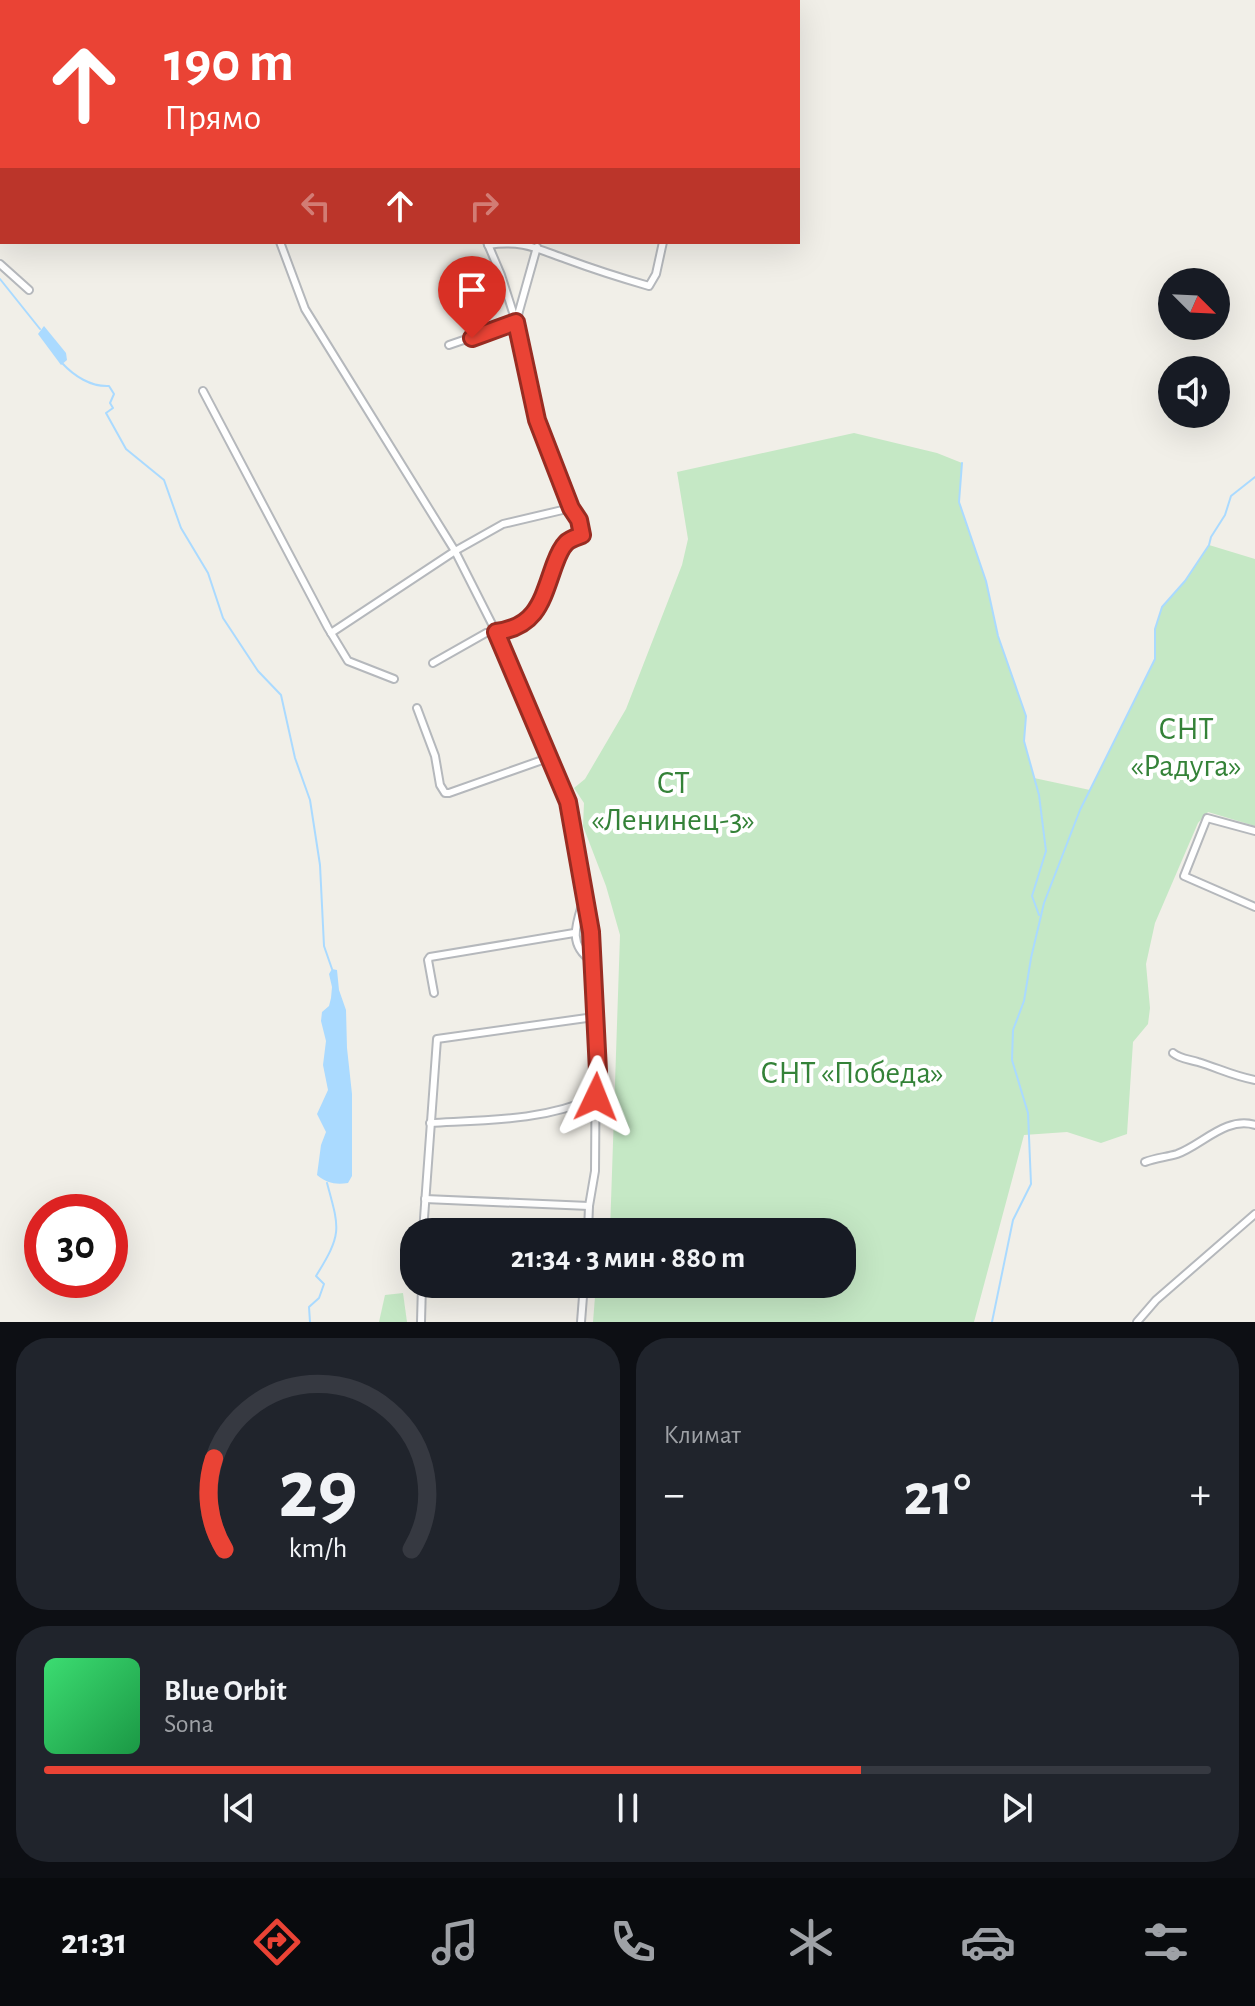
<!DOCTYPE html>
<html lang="ru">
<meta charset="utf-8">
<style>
body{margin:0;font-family:"Alegreya Sans",sans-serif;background:#20242c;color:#f1f3f6;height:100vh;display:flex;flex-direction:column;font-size:30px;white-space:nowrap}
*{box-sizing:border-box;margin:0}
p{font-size:26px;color:#9ea1a6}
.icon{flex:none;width:44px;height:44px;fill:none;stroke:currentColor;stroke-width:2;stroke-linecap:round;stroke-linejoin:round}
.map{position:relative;height:1322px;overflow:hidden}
.drawer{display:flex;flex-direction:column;gap:16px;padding:16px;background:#0d0f14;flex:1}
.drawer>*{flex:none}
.hud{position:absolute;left:0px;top:0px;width:800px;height:244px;box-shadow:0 8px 32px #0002;background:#ea4335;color:#fff;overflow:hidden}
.needle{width:52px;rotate:114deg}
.controls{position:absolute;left:1158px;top:268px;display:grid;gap:16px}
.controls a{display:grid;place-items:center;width:72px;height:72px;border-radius:50%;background:#171b24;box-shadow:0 8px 32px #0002;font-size:40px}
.speed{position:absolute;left:24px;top:1194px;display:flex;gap:16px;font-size:40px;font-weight:700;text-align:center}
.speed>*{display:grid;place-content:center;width:104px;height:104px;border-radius:50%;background:#171b24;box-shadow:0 8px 32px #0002;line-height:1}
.speed .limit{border:12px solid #d22;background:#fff;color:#111}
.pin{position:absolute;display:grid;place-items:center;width:68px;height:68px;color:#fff;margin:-82px -34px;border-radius:50% 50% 50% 0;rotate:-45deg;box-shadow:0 0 8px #0007}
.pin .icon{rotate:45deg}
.me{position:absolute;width:88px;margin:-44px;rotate:2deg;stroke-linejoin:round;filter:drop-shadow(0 0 6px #0008)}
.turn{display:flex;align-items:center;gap:28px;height:168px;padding:0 32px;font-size:36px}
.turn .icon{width:104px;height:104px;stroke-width:2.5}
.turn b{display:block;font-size:56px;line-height:68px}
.lanes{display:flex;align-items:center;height:76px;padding:0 32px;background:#0003;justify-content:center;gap:40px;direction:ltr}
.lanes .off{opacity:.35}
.big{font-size:60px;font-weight:700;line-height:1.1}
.drawer .card{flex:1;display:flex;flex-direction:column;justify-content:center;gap:12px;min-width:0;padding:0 28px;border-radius:32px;background:#20242c}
.drawer .dial{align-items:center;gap:0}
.dial svg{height:208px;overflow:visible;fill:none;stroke:#363941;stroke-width:7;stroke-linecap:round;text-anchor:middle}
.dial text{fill:#f1f3f6;stroke:none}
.song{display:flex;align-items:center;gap:24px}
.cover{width:96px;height:96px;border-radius:12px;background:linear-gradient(135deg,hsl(140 70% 55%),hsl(140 70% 35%))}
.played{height:8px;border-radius:4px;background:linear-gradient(90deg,#ea4335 70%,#363941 70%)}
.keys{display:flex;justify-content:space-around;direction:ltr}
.heat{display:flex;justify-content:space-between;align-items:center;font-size:44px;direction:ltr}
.drawer .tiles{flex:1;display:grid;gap:16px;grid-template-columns:1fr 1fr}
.card:last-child{grid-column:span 2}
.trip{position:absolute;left:400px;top:1218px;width:456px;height:80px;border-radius:32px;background:#171b24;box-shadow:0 8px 32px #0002;font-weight:700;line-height:80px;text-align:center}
.dock{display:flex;height:128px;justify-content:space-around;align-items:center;background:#090b0e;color:#9ea1a6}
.dock .icon{width:56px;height:56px}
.dock .current{color:#ea4335}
.dock b{font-size:36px;color:#f1f3f6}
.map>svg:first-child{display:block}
</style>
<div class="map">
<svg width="1255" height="1322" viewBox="0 0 1255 1322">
<rect width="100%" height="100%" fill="#f1efe8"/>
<g fill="#c5e8c5">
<path d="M854,433L937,453L962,463L959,502L986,581L998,636L1026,716L1024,741L1034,778L1090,790L1155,660V629L1162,607L1185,581L1209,545L1255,559V826L1208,812L1198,823L1155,923L1146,964L1150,1008L1148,1024L1133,1042L1127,1134L1101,1143L1067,1132L1024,1135L974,1322H593L596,1284H842V1232H610L620,935L606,886L583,826L584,803L574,788L585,779L626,709L682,565L688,539L677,472Z"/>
<path d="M403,1293L407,1322H379L385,1295Z"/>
</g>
<g fill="#aadaff">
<path d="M44,326L66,353L67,360L61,365L38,334Z"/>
<path d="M332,969L337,970L339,990L346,1010L347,1048L352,1094V1176L348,1183C335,1185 327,1183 317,1175L321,1145L326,1132L317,1114L328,1090L323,1065L326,1041L321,1021L322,1012L329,1006L331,998L332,987L329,974Z"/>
</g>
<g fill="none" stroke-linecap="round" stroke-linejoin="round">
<g stroke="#aadaff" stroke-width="2">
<path d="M0,279L40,329"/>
<path d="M62,363C74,376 91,387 109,386L114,394L110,403L113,408L106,413L126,449L164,480L181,528L208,573L223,618L258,671L281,695L295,758L310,800L320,865L324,946L332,969"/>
<path d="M962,463L959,502L986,581L998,636L1026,716L1024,741L1039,795L1046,851L1032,896L1039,915"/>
<path d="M310,1322L309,1307L319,1298L324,1284L316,1276C342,1234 340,1230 327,1183"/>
<path d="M992,1322L1013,1220L1031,1184L1028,1113L1012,1060L1013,1030L1024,1001L1031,958L1044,903L1080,810L1155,659V629L1162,607L1185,581L1209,545L1211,537L1225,515L1231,496L1255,477"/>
</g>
<defs>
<g id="minor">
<path d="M208,0L209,2"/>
<path d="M415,0L416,2"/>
<path d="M506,0V2"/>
<path d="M605,0V2"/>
<path d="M709,0L710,2"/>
<path d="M280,242L305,309L455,551L496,632L568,802L591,932L596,1038L595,1171L589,1206L588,1232"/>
<path d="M488,245C522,240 535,248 566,259C593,269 621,278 649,286L656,274L663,242"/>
<path d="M0,264L29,290"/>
<path d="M449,345L516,322L537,247"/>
<path d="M203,391L328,628L348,661L394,679"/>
<path d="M331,633L455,551L503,524L571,508"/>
<path d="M433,663L486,633L508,630L531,618L540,603L560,551L567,541L582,535L579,520L571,508L537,420L516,322L501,275L487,242"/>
<path d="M417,708L435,756L440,785L445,793H449L548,758"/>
<path d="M1255,831L1207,818L1184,876L1255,907"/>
<path d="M582,905C575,927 569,946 592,961"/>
<path d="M434,993L428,960L430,957L574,933"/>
<path d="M1173,1053C1180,1059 1189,1059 1198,1062C1218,1068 1233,1076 1255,1080"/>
<path d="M430,1123C485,1120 545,1121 596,1097"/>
<path d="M1145,1162C1155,1158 1167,1157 1177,1154C1202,1145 1226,1116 1255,1125"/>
<path d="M425,1199L589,1206"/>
<path d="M423,1232L437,1039L594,1017"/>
<path d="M421,1322L422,1284"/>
<path d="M581,1322L584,1284"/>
<path d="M1137,1322L1156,1300L1255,1214"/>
</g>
</defs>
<use href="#minor" stroke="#b5b8bc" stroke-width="10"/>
<use href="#minor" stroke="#fff" stroke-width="6"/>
</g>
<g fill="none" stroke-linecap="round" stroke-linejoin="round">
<defs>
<path id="route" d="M472,338L516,322L537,420L571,508L579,520L582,535C577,537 570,539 566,543C560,549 557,558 554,566C542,600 537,627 496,632L568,802L591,932L598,1071L596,1097"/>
</defs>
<use href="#route" stroke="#982c22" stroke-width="20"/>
<use href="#route" stroke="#ea4335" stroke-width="14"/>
</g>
<g text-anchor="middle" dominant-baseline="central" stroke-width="8" stroke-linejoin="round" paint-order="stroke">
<g font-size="32" fill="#348238" stroke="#fff">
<text x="1186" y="729">СНТ<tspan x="1186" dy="37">«Радуга»</tspan></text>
<text x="673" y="783">СТ<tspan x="673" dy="37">«Ленинец-3»</tspan></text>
<text x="852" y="1073">СНТ «Победа»</text>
</g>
</g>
</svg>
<div class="controls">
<a><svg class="needle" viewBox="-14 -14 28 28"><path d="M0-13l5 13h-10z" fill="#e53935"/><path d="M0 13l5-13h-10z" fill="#9ea1a6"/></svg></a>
<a><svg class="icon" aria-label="sound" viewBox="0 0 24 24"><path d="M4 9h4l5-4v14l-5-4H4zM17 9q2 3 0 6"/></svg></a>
</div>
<div class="speed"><div class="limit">30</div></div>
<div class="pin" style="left:472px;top:338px;background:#d93025"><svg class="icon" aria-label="arrive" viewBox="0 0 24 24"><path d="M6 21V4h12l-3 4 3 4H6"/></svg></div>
<svg class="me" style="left:596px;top:1097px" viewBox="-20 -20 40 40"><path d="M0-17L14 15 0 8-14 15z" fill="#ea4335" stroke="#fff" stroke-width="4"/></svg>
<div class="trip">21:34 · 3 мин · 880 m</div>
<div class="hud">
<div class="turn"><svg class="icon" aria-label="ahead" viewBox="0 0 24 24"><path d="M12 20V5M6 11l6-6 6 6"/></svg><div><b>190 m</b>Прямо</div></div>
<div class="lanes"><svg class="icon off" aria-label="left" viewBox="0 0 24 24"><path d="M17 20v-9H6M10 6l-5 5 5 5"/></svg><svg class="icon" aria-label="ahead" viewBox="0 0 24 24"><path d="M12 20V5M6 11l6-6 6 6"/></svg><svg class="icon off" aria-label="right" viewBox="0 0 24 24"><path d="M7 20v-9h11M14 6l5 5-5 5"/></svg></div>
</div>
</div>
<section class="drawer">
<div class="tiles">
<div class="card dial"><svg viewBox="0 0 100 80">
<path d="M14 69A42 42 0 1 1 86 69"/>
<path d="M14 69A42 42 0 0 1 10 34" stroke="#ea4335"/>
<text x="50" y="56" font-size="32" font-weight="700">29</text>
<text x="50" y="72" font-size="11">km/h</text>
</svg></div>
<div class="card"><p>Климат</p>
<div class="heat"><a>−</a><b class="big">21°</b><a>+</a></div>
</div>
<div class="card">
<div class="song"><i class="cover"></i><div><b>Blue Orbit</b><p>Sona</p></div></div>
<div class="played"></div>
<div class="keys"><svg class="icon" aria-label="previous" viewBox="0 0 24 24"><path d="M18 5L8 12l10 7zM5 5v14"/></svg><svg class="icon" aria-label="pause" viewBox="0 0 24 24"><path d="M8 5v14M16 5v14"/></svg><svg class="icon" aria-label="next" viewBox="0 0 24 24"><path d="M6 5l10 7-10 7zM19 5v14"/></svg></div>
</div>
</div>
</section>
<nav class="dock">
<b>21:31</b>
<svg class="icon current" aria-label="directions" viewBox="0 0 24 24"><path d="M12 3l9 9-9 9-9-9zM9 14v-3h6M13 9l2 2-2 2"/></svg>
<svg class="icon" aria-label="music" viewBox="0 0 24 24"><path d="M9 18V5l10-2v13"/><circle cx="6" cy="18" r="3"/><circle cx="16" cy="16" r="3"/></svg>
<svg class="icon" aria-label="phone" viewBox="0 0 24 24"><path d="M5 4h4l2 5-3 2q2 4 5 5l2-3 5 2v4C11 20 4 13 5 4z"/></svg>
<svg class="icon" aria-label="climate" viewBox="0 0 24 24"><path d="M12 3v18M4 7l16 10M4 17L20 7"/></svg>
<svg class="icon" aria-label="car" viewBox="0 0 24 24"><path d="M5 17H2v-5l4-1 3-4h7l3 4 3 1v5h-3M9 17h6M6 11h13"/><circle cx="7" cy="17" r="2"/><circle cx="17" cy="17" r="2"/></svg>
<svg class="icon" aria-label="filters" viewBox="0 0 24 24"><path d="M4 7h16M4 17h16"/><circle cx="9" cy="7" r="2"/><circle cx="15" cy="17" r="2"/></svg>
</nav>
